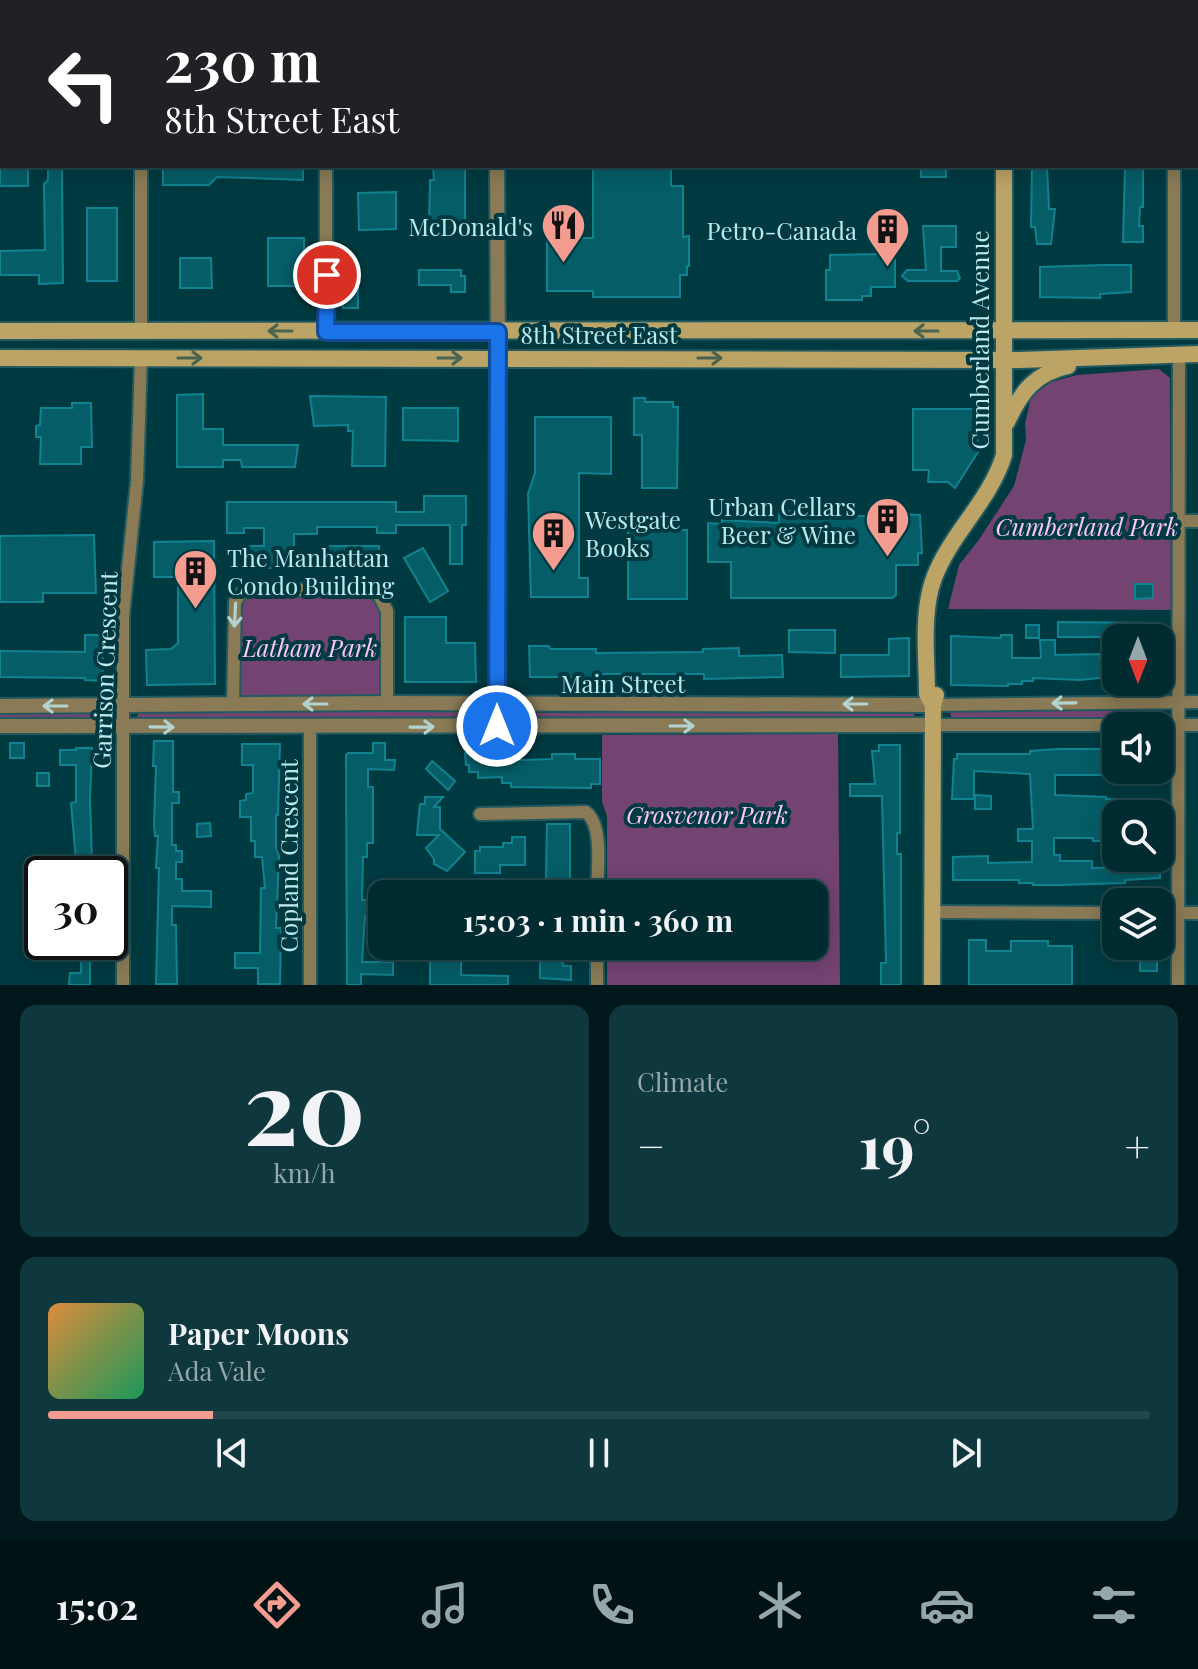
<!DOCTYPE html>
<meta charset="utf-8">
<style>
body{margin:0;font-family:"Playfair Display",serif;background:#0e383d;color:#f1f3f6;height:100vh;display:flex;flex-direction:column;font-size:30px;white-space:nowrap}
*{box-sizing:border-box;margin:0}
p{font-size:26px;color:#95a7ab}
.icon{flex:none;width:44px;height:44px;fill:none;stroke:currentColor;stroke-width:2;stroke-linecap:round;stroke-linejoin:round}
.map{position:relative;height:985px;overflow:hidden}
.panel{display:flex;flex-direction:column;gap:20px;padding:20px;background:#00181b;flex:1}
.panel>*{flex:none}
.top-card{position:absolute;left:0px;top:0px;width:1198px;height:168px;box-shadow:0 4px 20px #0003,0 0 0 2px #22484d;background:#202124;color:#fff;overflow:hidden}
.needle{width:52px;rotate:180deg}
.tools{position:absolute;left:1102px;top:624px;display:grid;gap:16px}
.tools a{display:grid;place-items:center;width:72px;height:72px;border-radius:16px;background:#002c31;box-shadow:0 4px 20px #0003,0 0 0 2px #22484d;font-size:40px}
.speed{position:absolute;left:24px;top:856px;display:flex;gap:16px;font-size:40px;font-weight:700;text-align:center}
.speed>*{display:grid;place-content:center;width:104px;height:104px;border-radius:50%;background:#002c31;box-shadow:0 4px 20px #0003,0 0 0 2px #22484d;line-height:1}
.speed .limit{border:4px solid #111;border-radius:12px;background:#fff;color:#111}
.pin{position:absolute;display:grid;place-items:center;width:68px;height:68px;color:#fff;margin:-34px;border:4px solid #fff;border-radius:50%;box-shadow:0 2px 8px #0007}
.me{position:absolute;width:88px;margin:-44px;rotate:0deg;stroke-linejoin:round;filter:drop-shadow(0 0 6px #0008)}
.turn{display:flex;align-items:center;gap:28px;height:168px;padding:0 32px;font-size:36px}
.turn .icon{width:104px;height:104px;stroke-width:2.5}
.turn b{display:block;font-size:56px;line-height:68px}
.big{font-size:60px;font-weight:700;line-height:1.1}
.panel .widget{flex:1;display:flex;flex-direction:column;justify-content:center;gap:12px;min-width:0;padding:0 28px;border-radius:16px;background:#0e383d}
.panel .dial{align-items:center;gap:0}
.dial b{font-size:104px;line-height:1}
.song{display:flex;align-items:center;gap:24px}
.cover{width:96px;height:96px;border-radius:12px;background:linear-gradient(135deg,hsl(30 70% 55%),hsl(150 70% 35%))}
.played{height:8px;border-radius:4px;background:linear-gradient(90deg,#f59c91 15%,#22484d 15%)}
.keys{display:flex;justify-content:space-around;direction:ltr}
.heat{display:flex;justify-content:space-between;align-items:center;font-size:44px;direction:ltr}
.panel .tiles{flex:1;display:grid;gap:20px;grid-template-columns:1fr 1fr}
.widget:last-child{grid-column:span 2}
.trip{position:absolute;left:368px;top:880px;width:460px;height:80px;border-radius:16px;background:#002c31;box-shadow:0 4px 20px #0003,0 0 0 2px #22484d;font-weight:700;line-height:80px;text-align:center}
.tab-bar{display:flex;height:128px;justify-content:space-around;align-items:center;background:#001214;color:#95a7ab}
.tab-bar .icon{width:56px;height:56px}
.tab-bar .selected{color:#f59c91}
.tab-bar b{font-size:36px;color:#f1f3f6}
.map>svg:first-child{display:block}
</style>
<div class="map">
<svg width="1198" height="985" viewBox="0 0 1198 985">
<rect width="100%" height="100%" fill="#003a41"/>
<g fill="#734372">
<path d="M1159,369L1170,378L1171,610L948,609L959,565L978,541L1014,486L1026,440L1025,424L1031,397L1051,382L1077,375Z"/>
<path d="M369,590L385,602L387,703L233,705L240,594Z"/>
<path d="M913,710L915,719H516V713Z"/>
<path d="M952,710H1158L1162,712V717L1159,720H952L950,713Z"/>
<path d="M481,711L483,719L138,720L137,718L138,712Z"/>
<path d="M0,712H106L108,716V719L0,721Z"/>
<path d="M838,734L840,985H607V946H814V894H607V816L602,802V735Z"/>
</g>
<g fill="#055d67" stroke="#11828f" stroke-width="2">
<rect x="0" y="166" width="28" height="20"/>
<path d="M48,166H62L63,283L39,284V275H0V251L45,250L44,184L48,180Z"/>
<path d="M163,166H303V180L217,177L209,185H163Z"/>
<path d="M433,166H465V228H429L430,180H434Z"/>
<path d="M593,166H671V186H683V237L689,236V266H687V275H680V297H593V291H547V238H593Z"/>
<rect x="921" y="166" width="25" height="11"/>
<path d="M1032,166H1047L1049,209H1055L1051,244H1037L1035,227H1031Z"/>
<path d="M1125,166H1143V207H1140L1139,226H1143V242H1123Z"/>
<path d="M396,192V229L359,230L358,193Z"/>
<rect x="87" y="208" width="30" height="73"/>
<path d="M923,226H956V247H941V271H957L960,278L957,281H908L902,276L907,270H926Z"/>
<rect x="268" y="238" width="36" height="48"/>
<path d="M881,252H895V287H871V296H862V300H826V270H830V255L881,254Z"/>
<path d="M180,258H211L212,288H180Z"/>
<path d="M1103,265H1131V292L1100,294V298L1040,297V267Z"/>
<path d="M419,270H461V276H465V292H451V285H419Z"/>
<rect x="343" y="288" width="15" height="20"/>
<path d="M203,394V429H223V445H298L295,467H242L241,460H223V467H177V395Z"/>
<path d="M310,396L386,397L385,466H352L353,431H348V425L314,426Z"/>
<path d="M634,398H645V402H673V407H678L677,488H642V435H634Z"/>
<path d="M72,403H91L92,447H81V464H40L41,437H36V426L40,425L41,408H72Z"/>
<path d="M403,408H458V441L403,440Z"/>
<path d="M913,409H977L978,452L955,488L948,482H928L929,470H913Z"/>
<path d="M535,417H611V474L579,473V578H588V597H531L528,494L535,473Z"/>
<path d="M424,496H466V525H462V564H450V525H396V533H377V527H317V534H294V568H242V546H264V528H244V533H227V502H396V512H424Z"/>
<path d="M779,511H842V516H873V513L920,515L922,553H918V565H896V595L892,598H731V562H708V523L722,524V520L779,523Z"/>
<path d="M628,524H661V530H687V599H628Z"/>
<path d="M94,535L96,593H43V602H0V536Z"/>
<path d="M214,541L215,684L147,685L146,650L171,649L178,643V577H154V542Z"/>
<rect x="329" y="546" width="50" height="22"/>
<path d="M423,548L448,591L430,602L404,558Z"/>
<path d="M1135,584H1153V598L1135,599Z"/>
<path d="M405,617H446V643H475L476,682H405Z"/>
<path d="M1058,622L1160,623V637H1058Z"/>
<rect x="1026" y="625" width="13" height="13"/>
<path d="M789,630H835V653L789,652Z"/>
<path d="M85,635H102L103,681L85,680V678L0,677V651L85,652Z"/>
<path d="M1001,635H1012V658H1041L1040,640H1055V655L1100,654V658H1116V676L1080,680L1033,678V681H1022V684H1008V686L951,685V636L1001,638Z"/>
<path d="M909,638V676L841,677V655H889V639Z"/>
<path d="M529,646H549L550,649H596V653L703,652V649L739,648V656L782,655L783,677L704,679V674H596V677H530Z"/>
<path d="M154,741H173V792H179V803H172V845H176V851H182V862H176V879H182V891H211V907L172,906V925H176L177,984H156L159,868H156L158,836H155L154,825L156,766H153Z"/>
<rect x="10" y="743" width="14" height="15"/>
<path d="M373,743H385V760H395L394,770L368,769V787H373V843H367V857H363L362,900H382V917L365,916L362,962H393V975L361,974V985H347L346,755L348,753H373Z"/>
<path d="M242,744H280L278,815H276V847L279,856L276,928H281L280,984H258V968H235V953H260L261,888H265L262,857H255V841H251V817H240V801L246,800V794L253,793V765H242Z"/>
<path d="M879,745H900V833H897V854H901V985H881V963H886L882,796H850V784H875L872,751H879Z"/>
<path d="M76,748H92L90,799L92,861H76L71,803L76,802V765H60V750H76Z"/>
<path d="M1058,749H1107V751H1116L1118,781H1109V775H1055V795L1106,797V799H1115V811H1110V841H1093V838H1054V855H1060V861H1092V868L1134,867V863H1141V858H1160V878L1125,880V883L1060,885H1033V883H1019V880H953V857L988,856V863L1032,862V841H1018V829H1033L1030,774L974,771V799H952L954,759H957V754H1030V751Z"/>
<path d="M504,752V758L523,760L552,759V754H575V759H600V784H591V788L511,787V783H502V777L478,778V772H469V765H466L465,753Z"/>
<path d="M432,761L455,781L448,790L426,769Z"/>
<rect x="37" y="773" width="12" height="13"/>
<path d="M975,795L991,796V809H975Z"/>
<path d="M425,797H443L434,807H440V829L465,852L447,871L434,864V859L426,848L439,835H417L420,804H425Z"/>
<path d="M210,823L211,836L197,837V824Z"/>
<path d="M547,824H570V894H541V883H546Z"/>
<path d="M512,837H525V865H500V873H475V851H480V847H503V843H512Z"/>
<rect x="379" y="881" width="15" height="13"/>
<path d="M969,940H986V951H1011V941H1048V946H1072V985H969Z"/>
<path d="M64,942H90V985H69L70,973H81V955H64Z"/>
<path d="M441,946H461V975L508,976V985H430V952H441Z"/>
<path d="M546,946H562L563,966H571V980L540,978V956H546Z"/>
<rect x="1140" y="946" width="17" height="25"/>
</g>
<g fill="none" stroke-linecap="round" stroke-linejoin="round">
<defs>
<g id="minor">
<path d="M666,2V0"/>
<path d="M837,2V0"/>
<path d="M1174,2V0"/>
<path d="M1196,36H1198"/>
<path d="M0,37H2"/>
<path d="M141,166V331"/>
<path d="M326,166V332"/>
<path d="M1174,166V330"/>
<path d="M1179,521H1198"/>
<path d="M233,705L235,602L240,594L249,590H369L379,595L387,611V703"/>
<path d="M933,705L1198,702"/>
<path d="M933,725H1198"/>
<path d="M497,726L498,358"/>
<path d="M310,727V985"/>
<path d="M480,814L586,812C604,826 597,872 597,894"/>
<path d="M932,912L1116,913"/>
<path d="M1160,913H1198"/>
<path d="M123,985V617L137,481L141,358"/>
<path d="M597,985V946"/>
<path d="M1178,985L1179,355"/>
</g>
<g id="tertiary">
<path d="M497,0V2"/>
<path d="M497,166L498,358"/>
<path d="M0,706L387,703L933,705"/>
<path d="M0,726L933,725"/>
</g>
<g id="secondary">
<path d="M1003,2V0"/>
<path d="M0,331L1198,330"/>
<path d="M0,358L1019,360L1198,354"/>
<path d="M1007,422C1021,392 1035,373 1068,366"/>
<path d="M933,705L927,694C927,657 921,613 934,578C951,533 990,501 1004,455V166"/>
<path d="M932,985L933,705L936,695"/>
</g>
</defs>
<use href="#minor" stroke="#225a60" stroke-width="16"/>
<use href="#tertiary" stroke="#225a60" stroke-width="18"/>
<use href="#secondary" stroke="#225a60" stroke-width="20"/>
<use href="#minor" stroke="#8a7a55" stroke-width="12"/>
<use href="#tertiary" stroke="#8a7a55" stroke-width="14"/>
<use href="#secondary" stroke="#bca366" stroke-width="16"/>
</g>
<defs><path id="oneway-shaft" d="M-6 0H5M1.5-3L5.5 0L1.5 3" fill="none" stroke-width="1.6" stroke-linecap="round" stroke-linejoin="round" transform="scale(2)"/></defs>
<g stroke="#4b6450">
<use href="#oneway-shaft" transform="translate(280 331) rotate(-180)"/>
<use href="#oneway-shaft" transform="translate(926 331) rotate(180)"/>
<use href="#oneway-shaft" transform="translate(190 358)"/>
<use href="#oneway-shaft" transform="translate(450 358)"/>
<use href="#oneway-shaft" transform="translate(710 358)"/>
</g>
<g stroke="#b3d3d0">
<use href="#oneway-shaft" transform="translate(235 615) rotate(93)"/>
<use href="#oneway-shaft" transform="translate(1064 703) rotate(179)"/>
<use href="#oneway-shaft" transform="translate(315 704) rotate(180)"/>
<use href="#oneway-shaft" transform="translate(855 704) rotate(180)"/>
<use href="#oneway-shaft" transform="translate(55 706) rotate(180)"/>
<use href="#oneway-shaft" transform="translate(682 726)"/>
<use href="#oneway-shaft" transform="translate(162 727) rotate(1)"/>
<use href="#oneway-shaft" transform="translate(422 727) rotate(-1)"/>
</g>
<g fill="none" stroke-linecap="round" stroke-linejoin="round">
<defs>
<path id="route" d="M327,275L326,332H498L497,726"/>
</defs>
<use href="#route" stroke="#114b97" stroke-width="20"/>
<use href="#route" stroke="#1a73e8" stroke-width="14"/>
</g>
<defs>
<symbol id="restaurant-pin" viewBox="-11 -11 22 30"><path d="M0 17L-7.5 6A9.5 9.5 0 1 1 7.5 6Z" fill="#f59c91" stroke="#003a41"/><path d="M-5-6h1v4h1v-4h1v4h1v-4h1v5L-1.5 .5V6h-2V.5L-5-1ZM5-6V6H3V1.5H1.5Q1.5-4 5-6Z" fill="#111"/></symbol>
<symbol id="building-pin" viewBox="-11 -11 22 30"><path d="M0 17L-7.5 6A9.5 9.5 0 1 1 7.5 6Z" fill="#f59c91" stroke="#003a41"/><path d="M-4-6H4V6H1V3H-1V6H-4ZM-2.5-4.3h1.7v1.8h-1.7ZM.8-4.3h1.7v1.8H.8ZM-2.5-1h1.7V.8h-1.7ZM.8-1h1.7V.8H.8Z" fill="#111"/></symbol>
</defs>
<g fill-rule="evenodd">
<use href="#restaurant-pin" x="538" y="200" width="51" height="69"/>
<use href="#building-pin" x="862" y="204" width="51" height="69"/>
<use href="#building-pin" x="862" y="494" width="51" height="69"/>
<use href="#building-pin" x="528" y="508" width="51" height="69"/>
<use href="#building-pin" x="170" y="546" width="51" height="69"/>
</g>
<g text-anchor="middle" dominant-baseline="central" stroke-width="8" stroke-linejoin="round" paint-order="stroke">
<g font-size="24" fill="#bde9ef" stroke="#003a41" text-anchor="end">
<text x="533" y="226">McDonald's</text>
<text x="857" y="230">Petro-Canada</text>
<text x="856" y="506">Urban Cellars<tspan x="856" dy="28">Beer &amp; Wine</tspan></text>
<text x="585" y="519" text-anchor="start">Westgate<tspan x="585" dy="28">Books</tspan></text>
<text x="227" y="557" text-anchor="start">The Manhattan<tspan x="227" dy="28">Condo Building</tspan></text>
</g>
<g font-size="24" fill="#bde9ef" stroke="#003a41">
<text x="599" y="334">8th Street East</text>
<text transform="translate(979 340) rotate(-90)">Cumberland Avenue</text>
<text transform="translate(104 670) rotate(-88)">Garrison Crescent</text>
<text x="623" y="683">Main Street</text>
<text transform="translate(288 856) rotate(-90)">Copland Crescent</text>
</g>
<g font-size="24" font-style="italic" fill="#fdc5fa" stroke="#003a41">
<text x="1087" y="526">Cumberland Park</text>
<text x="310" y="647">Latham Park</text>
<text x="707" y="814">Grosvenor Park</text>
</g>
</g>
</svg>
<div class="tools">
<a><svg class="needle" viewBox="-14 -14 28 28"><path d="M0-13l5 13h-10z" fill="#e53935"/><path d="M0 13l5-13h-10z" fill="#95a7ab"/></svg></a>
<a><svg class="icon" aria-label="sound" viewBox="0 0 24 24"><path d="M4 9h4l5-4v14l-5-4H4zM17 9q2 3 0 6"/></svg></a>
<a><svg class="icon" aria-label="search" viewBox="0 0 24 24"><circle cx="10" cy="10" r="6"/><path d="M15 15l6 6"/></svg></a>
<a><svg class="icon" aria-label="layers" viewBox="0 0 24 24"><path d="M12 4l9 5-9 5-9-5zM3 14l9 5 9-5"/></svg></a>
</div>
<div class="speed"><div class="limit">30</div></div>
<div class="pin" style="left:327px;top:275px;background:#d93025"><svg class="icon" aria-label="arrive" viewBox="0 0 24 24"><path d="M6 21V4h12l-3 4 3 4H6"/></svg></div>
<svg class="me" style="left:497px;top:726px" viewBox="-20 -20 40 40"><circle r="17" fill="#1a73e8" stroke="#fff" stroke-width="3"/><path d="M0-11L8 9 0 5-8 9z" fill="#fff"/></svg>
<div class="trip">15:03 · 1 min · 360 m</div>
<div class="top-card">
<div class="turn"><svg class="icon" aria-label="left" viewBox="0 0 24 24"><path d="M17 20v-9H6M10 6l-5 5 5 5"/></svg><div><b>230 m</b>8th Street East</div></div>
</div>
</div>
<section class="panel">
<div class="tiles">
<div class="widget dial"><b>20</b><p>km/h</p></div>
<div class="widget"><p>Climate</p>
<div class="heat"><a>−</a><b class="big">19°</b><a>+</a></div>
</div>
<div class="widget">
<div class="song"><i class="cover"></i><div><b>Paper Moons</b><p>Ada Vale</p></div></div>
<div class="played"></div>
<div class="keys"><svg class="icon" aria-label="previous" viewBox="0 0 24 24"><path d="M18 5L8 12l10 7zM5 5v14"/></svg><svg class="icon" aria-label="pause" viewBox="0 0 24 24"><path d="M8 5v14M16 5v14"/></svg><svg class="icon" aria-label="next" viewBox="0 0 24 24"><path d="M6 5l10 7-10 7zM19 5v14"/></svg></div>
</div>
</div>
</section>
<nav class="tab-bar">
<b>15:02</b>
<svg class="icon selected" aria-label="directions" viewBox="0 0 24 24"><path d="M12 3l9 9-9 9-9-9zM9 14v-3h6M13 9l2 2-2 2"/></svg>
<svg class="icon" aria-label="music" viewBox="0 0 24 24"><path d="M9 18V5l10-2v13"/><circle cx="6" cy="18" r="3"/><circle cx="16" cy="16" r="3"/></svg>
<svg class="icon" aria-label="phone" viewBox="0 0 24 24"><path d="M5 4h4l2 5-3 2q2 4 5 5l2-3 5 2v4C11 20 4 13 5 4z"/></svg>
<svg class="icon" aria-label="climate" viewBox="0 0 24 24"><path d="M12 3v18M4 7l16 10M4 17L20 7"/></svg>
<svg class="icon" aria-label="car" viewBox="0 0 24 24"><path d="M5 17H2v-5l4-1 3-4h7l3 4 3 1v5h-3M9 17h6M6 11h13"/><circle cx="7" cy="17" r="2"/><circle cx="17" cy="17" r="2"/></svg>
<svg class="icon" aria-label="filters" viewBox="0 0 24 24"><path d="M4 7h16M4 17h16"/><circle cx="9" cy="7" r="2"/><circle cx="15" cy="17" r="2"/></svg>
</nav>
